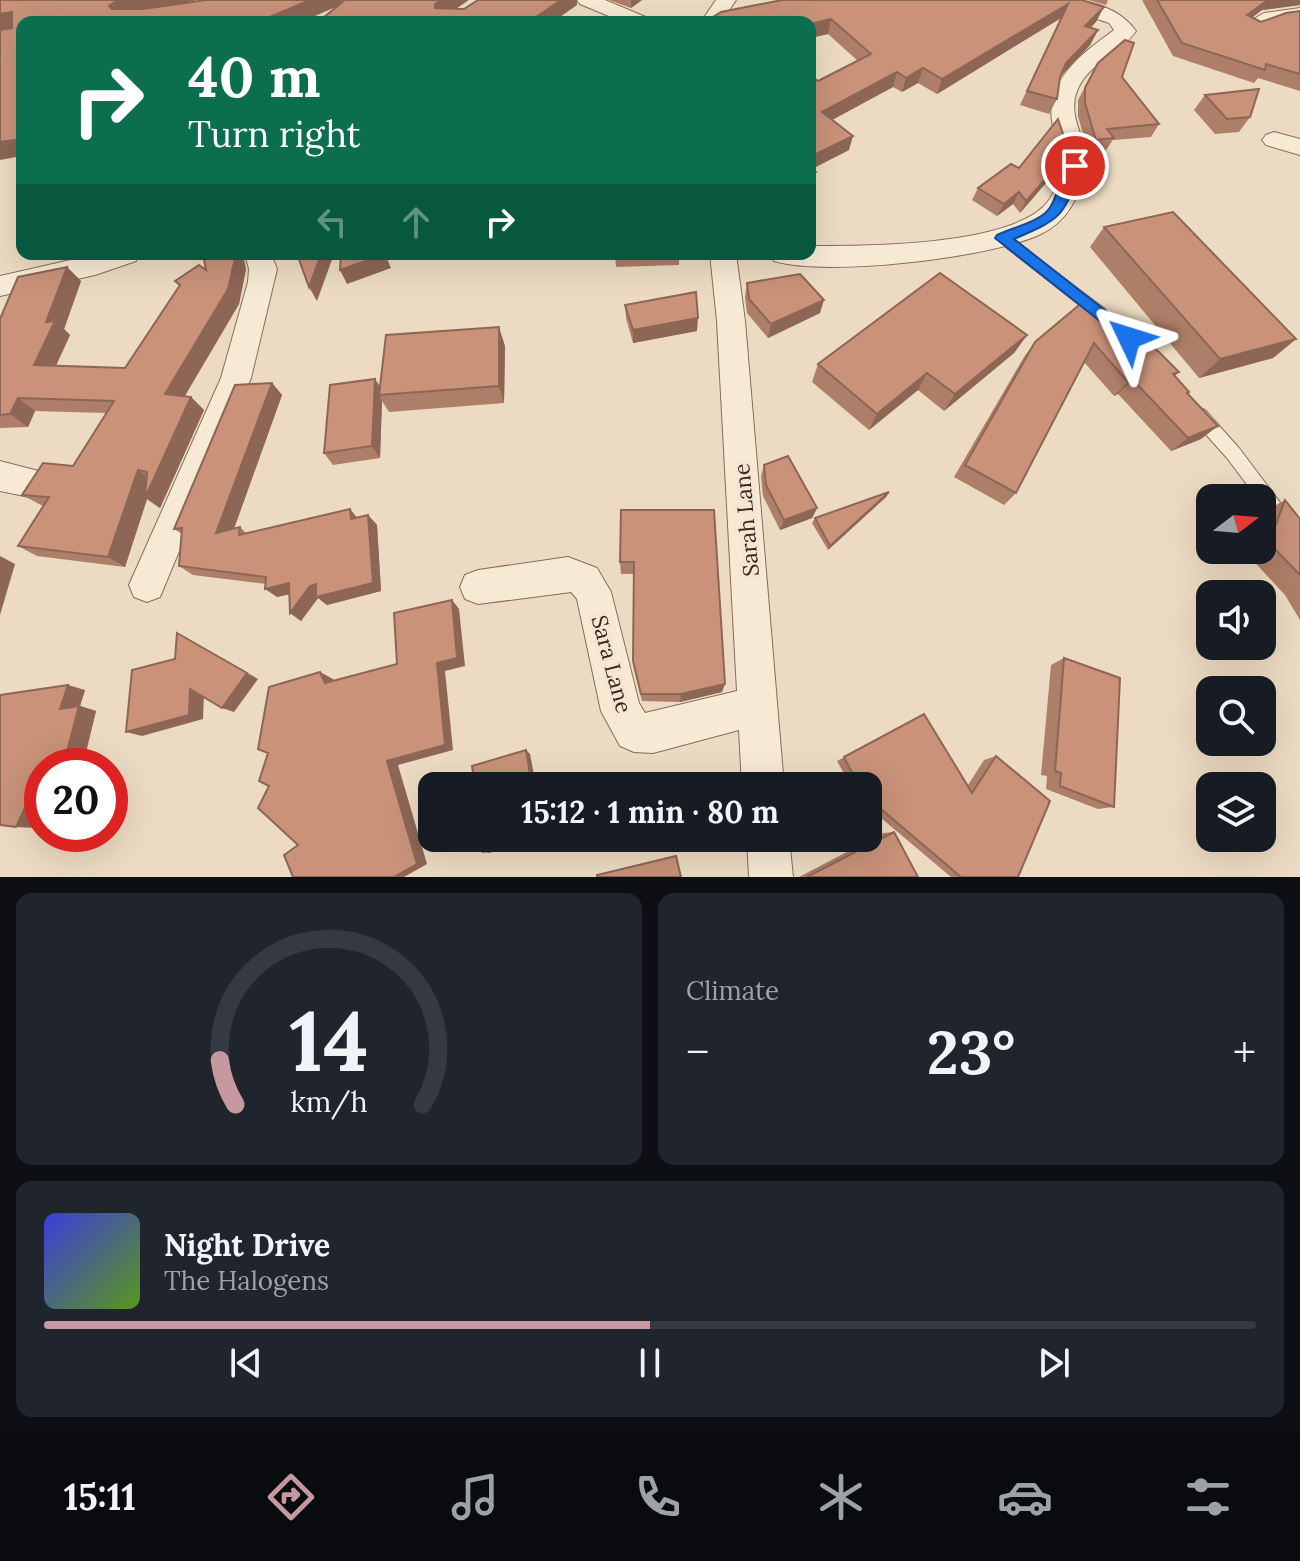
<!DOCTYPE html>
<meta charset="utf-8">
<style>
body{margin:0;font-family:Lora,serif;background:#20242c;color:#f1f3f6;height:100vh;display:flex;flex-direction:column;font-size:30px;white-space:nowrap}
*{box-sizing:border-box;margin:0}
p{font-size:26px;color:#9ea1a6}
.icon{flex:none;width:44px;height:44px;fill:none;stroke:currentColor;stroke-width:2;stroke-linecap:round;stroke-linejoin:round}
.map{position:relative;height:877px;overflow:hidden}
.sheet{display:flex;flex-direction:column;gap:16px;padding:16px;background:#0d0f14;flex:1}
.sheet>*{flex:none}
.banner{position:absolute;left:16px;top:16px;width:800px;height:244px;border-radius:16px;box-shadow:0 8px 32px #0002;background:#0b6e4f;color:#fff;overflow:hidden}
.needle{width:52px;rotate:74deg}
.fabs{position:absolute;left:1196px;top:484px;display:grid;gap:16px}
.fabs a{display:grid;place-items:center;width:80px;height:80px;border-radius:16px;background:#171b24;box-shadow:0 8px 32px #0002;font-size:40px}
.speed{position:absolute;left:24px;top:748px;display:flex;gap:16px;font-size:40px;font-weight:700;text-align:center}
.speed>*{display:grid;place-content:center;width:104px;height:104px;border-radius:50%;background:#171b24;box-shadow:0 8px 32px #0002;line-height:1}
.speed .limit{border:12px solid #d22;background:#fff;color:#111}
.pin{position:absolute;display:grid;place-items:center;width:68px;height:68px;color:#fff;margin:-34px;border:4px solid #fff;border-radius:50%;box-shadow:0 2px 8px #0007}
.me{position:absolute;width:88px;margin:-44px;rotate:311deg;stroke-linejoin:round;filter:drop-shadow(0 0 6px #0008)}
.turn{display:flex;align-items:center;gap:28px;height:168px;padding:0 40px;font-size:36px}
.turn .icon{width:104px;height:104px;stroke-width:2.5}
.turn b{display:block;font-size:56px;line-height:68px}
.lanes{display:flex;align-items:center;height:76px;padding:0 40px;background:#0003;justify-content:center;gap:40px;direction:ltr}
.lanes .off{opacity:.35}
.big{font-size:60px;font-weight:700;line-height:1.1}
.sheet .widget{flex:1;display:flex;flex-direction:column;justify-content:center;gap:12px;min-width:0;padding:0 28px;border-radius:16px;background:#20242c}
.sheet .dial{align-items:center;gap:0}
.dial svg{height:208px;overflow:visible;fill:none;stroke:#363941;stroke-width:7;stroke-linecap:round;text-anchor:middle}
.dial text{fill:#f1f3f6;stroke:none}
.song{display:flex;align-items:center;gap:24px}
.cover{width:96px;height:96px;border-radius:12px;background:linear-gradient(135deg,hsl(240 70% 55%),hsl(90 70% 35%))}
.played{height:8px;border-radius:4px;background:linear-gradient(90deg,#c699a0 50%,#363941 50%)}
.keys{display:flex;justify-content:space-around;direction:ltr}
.heat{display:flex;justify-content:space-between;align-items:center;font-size:44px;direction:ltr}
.sheet .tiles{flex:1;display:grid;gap:16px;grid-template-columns:1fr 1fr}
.widget:last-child{grid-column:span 2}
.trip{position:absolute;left:418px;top:772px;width:464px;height:80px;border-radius:16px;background:#171b24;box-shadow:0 8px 32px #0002;font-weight:700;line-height:80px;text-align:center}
.menu{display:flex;height:128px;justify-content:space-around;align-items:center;background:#090b0e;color:#9ea1a6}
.menu .icon{width:56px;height:56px}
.menu .selected{color:#c699a0}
.menu b{font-size:36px;color:#f1f3f6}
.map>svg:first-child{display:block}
</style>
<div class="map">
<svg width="1300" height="877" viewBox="0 0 1300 877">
<rect width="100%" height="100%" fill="#ecdbc2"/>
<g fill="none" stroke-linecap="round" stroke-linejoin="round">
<defs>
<g id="lane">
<path d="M1003,233L1105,309L1107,313L1105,317H1095L998,241V235Z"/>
<path d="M1199,408L1205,410L1239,448L1300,529V551L1294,549L1262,505V498H1257L1227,458L1193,420L1191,415L1193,410Z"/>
</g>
<g id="street">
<path d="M577,0H605L648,18L651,22H623L580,4Z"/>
<path d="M716,0H736L721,22H701Z"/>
<path d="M1061,0C1089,0 1119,7 1136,31C1120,54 1088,63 1077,91C1068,115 1083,133 1086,156C1089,173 1079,193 1071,207C1063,220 1052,229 1039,235C987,258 828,277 774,261L771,254H810V246C867,246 1001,246 1043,207C1054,197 1061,177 1062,162C1063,148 1054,135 1052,121C1046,79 1084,52 1114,30L1109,23L1062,7Z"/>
<path d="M1300,8V20L1275,23L1250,33L1240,27L1264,13Z"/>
<path d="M1274,132L1300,139V155L1266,145L1262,140L1266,135Z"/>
<path d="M97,254H139L136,261L95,275L0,296V276Z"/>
<path d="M245,254H271L277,269L251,378L160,597L147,602L134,597L129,585L221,378L248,282L249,269Z"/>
<path d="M710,254H736L745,321L784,786H742L739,730L653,753L634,752L620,746L601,711L577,599L571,592L478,604L465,599L460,587L465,575L478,570L568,557L597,568L611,592L639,703L645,713L737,691L717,321Z"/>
<path d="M0,461L46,473L51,483L46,493L34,498L0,491Z"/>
<path d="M747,838H789L793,877H749Z"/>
</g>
</defs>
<use href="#lane" stroke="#856d5a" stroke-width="2"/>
<use href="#street" stroke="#856d5a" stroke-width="2"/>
<use href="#lane" fill="#f7ead4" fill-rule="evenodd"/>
<use href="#street" fill="#f7ead4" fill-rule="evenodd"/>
</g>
<g fill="#ad7e68">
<path d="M609,0H642L631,8Z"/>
<path d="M1082,0L1096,22L1090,28L1098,30L1090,45L1060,77L1057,99L1049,114L1020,105L1061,18L937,94L918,83L902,92L893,87L832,120L849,150L813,168V186L810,187V75L818,81L858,61L828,34L810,38V22H705Z"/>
<path d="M1088,0H1108L1106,5Z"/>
<path d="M1142,0H1300V5L1262,10L1252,18L1261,22L1300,11V91L1258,78L1254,83L1173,56Z"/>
<path d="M1098,63L1122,77L1159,124L1151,137L1113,140L1106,150L1088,152L1078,116V100Z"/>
<path d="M1205,95L1250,117L1239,132L1215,134L1194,110Z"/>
<path d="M1065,157L1058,169L1020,213L1013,204L997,216L972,200L978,188L1019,168Z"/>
<path d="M1104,227L1296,339L1273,358L1199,378L1090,247Z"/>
<path d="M495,254H523L524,256L496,259Z"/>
<path d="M615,254H679V265L616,267Z"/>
<path d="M67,267L81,281L64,329L70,335L56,366L125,368L179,286L175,281L206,270L246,269L239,304L185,396L191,397L204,410L160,508L147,499L125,567L37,556L18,546L43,506L22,495L73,466L106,413L35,411L28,427L0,428V319Z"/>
<path d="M747,283L820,313L768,338L747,313L745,297Z"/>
<path d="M1084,301L1179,372L1175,376L1189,392L1188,394L1201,439L1171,451L1118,394L1114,396L1084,362L1016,493L1004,505L954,477L1024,357L1035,342Z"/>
<path d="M625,305L697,331L633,343L626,318Z"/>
<path d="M1027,335L1014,353L944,411L918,390L869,430L812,382L818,364Z"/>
<path d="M505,346L504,403L389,412L382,401L380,458L333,465L324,453L375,379L380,387Z"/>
<path d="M272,383L282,395L234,529L240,527L246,533L350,509L357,518L368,515L377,525L381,591L327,605L318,598L301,621L290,613L289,594L277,597L266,584L193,575L179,566L182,534L174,529Z"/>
<path d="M764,465L817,508L812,518L780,530L763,496L761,476Z"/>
<path d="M889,492L886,497L828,550L812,523L815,518Z"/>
<path d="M1285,500L1300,519V620L1285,595L1247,554L1249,550H1262V517L1264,512Z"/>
<path d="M621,510L722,692L680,702L642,701L634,669L633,661L634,574H621L620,562Z"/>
<path d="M1064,658L1114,807L1098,809L1046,789L1047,776L1041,775L1051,665Z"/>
<path d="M85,690L80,706L96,711L83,766H42V815L36,828L0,695Z"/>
<path d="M924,714L968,785L984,760L996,756L1018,877H951L868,807V786H851L837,761Z"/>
<path d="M894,832L918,877H799L883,833Z"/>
</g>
<g fill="#8d6655">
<path d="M118,0H198L131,13L119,22L109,6Z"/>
<path d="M310,0H352L301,22H258Z"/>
<path d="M442,0H469L439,20L435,8V4Z"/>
<path d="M561,0H577V5L553,22H537L536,17Z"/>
<path d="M631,0H642L631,8Z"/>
<path d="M1268,0H1300V5L1262,10L1237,28L1247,15Z"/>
<path d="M1068,4L1061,18L937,94L942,79Z"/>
<path d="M1104,7L1096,22L1077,41L1085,26Z"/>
<path d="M12,12L22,28L0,31V14Z"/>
<path d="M831,19L828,34L810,38V24Z"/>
<path d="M1098,30L1090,45L1059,78L1066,63Z"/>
<path d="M923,68L918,83L902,92L906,78Z"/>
<path d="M897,72L893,87L819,127L822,112Z"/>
<path d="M853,136L849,150L810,170V157Z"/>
<path d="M22,139V156L0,160V142Z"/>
<path d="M1065,157L1058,169L1020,213L1026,201Z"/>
<path d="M816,172L813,186L810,187V174Z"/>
<path d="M1019,192L1013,204L997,216L1004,204Z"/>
<path d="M236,254H243L246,269L239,304L178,407L165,394Z"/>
<path d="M321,254H334L317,301L309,287Z"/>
<path d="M385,254L391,268L347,284L340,270Z"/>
<path d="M67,267L81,281L64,329L70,335L50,378L34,365L46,322Z"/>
<path d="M824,300L820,313L768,338L771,324Z"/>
<path d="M698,318L697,331L633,343V330Z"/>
<path d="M499,327L505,346L504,403L499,386Z"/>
<path d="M1027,335L1014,353L944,411L955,394Z"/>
<path d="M1296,339L1273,358L1199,378L1220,359Z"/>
<path d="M927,373L918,390L869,430L877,414Z"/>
<path d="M375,379L383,392L379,395L382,401L380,458L372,446Z"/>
<path d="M1133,380L1118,394L1114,396L1128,382Z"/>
<path d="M272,383L282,395L229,542L216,533Z"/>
<path d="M191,397L204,410L160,508L147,499L125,567L108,557L138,470L152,481Z"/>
<path d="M18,398L35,411L28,427L10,414Z"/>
<path d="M1218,426L1201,439L1171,451L1188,438Z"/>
<path d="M889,492L886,497L828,550L830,546Z"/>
<path d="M817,508L812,518L780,530L784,520Z"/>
<path d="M350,509L358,519H351Z"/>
<path d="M368,515L377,525L381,591L327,605L318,598L301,621L290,613L310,586Z"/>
<path d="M0,556L15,564L0,615Z"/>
<path d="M289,583L300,592L277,597L265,589Z"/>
<path d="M452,600L459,609L465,666L445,671L453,750L398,765L427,864L404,877H394L387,761L437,663Z"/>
<path d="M177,633L258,679L234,712L222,708Z"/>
<path d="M320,672L333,679L337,690L325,683Z"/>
<path d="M725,684L722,692L680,702L681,694Z"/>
<path d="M68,685L85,690L80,706L96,711L82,766L64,763L60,709Z"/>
<path d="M190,689L204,694L203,719L142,736L126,732Z"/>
<path d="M526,750L530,754L536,786H532Z"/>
<path d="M42,772V815L36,828L16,827Z"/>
<path d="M530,838H537L489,853L483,852Z"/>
</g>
<g fill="#c99279" stroke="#8d6655" stroke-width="2">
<path d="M0,0H118L109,6L112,9H143L206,0H310L258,22H22V139L0,142V30L12,28V12L0,14Z"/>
<path d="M345,0H442L435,4V8L464,9L478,0H561L536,17L545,22H318Z"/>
<path d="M782,0H1082L1104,7L1085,26L1098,30L1066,63L1060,77L1057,99L1027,91L1068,4L942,79L923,68L906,78L897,72L822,112L853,136L810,157V75L818,81L871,54L831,19L810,24V22H705L721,12Z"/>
<path d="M1157,0H1268L1247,15L1261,22L1286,13L1300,11V74L1266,64L1265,70L1182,43Z"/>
<path d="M1125,40L1134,43L1122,77L1159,124L1107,129L1114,138L1096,140L1085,103V88L1098,63Z"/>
<path d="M1259,89L1250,117L1227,119L1205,95Z"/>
<path d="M1058,119L1065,140V157L1026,201L1019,192L1004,204L978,188L1011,164L1019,168Z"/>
<path d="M810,166L816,172L810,174Z"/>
<path d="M1173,212L1296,339L1220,359L1104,227Z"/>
<path d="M203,254H236L228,289L165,394L191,397L145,498L147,472L138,470L108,557L18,546L49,497L22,495L43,463L73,466L114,401L18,398L10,414L0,415V319L18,277L67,267L46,322L55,321L34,365L125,368L180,285L175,281L199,265L206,270Z"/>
<path d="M297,254H321L309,287Z"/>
<path d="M341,254H385L340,270Z"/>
<path d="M940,273L1027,335L955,394L927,373L877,414L818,364Z"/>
<path d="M800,274L824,300L771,324L749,299L747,283Z"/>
<path d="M696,292L698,318L633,330L625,305Z"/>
<path d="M1084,301L1108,313L1158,351L1179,372L1173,374L1189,392L1187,393L1218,426L1188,438L1133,380L1128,382L1094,343L1016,493L965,465L1035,342Z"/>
<path d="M499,327V386L379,395L386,335Z"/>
<path d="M375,379L372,446L324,453L330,385Z"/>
<path d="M272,383L216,533L240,527L239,535L350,509L351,519L368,515L373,583L316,597V584L310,586L290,613L289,583L265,589L266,577L179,566L182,528L174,529L235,385Z"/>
<path d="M788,456L817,508L784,520L766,485L764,465Z"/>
<path d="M889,492L830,546L815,518Z"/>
<path d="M1285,500L1300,519V575L1269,543Z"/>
<path d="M621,510H714L725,684L681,694H641L633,661L634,562H620Z"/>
<path d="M452,600L457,658L437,663L445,745L387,761L417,864L394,877H293L284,855L298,845L258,808L269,786L259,781L268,753L258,749L269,687L320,672L325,683L397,664L394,613Z"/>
<path d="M177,633L247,673L222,708L190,689L189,715L126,732L132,670L175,659Z"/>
<path d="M1064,658L1120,678L1114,807L1060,786L1061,773L1055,771Z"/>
<path d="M68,685L60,709L79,706L64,763L42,766V772L16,827L0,825V695Z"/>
<path d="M924,714L972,793L996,756L1050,801L1018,877H961L868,798V786H859L844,757Z"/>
<path d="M526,750L532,786H475L472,766Z"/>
<path d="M894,832L918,877H807Z"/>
<path d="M481,838H530L483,852Z"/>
<path d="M676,856L681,877H597V875Z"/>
</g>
<path fill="#1a73e8" stroke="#114b97" stroke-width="2" d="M1075,161L1082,166C1062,217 1065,217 1014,239L1134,333L1137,338L1129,344L995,238L997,235C1011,228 1032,224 1044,214C1060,202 1057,169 1075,161Z"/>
<g text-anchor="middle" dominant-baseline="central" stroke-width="8" stroke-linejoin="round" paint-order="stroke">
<g font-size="22" fill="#35271d" stroke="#f4e6d1">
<text transform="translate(746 520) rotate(-95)">Sarah Lane</text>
<text transform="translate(612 664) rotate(75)">Sara Lane</text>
</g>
</g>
</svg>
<div class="fabs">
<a><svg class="needle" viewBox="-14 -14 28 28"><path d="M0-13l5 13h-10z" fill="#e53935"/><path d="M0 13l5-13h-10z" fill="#9ea1a6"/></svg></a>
<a><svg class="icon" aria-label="sound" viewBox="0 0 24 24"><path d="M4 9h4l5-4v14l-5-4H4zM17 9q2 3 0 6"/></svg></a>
<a><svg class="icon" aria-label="search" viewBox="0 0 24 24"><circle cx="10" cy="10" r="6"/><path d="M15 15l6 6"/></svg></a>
<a><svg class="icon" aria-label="layers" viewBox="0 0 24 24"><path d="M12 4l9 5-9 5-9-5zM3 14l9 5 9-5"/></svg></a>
</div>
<div class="speed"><div class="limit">20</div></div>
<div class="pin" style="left:1075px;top:166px;background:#d93025"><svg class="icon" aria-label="arrive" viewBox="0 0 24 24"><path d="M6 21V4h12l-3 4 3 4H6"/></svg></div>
<svg class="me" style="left:1129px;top:338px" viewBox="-20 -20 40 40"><path d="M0-17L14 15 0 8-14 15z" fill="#1a73e8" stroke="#fff" stroke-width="4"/></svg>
<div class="trip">15:12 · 1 min · 80 m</div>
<div class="banner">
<div class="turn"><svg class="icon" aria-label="right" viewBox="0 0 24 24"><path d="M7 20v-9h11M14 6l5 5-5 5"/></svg><div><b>40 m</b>Turn right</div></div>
<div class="lanes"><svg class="icon off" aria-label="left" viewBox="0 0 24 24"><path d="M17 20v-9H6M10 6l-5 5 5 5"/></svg><svg class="icon off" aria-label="ahead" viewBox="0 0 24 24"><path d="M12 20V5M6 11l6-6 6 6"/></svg><svg class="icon" aria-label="right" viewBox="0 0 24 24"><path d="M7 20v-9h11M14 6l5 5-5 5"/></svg></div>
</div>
</div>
<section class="sheet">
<div class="tiles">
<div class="widget dial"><svg viewBox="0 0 100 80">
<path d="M14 69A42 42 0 1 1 86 69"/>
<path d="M14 69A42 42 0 0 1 8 52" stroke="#c699a0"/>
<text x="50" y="56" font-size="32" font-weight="700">14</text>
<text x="50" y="72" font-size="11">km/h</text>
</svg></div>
<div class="widget"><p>Climate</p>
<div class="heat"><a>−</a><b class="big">23°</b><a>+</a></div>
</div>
<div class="widget">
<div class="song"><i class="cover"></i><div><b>Night Drive</b><p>The Halogens</p></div></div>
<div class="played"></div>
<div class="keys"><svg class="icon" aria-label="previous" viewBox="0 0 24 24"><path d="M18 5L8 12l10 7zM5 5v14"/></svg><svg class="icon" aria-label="pause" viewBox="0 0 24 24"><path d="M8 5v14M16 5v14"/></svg><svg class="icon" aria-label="next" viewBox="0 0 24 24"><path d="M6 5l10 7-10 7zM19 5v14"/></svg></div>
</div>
</div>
</section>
<nav class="menu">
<b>15:11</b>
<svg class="icon selected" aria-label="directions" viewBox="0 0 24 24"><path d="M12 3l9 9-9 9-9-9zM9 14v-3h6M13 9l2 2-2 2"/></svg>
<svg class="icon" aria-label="music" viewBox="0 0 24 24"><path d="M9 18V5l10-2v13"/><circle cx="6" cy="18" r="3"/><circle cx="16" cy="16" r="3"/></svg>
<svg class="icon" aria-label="phone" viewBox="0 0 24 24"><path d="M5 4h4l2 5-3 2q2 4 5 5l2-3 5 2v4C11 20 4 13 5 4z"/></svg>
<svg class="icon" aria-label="climate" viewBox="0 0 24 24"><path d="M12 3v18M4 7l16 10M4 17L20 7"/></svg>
<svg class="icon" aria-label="car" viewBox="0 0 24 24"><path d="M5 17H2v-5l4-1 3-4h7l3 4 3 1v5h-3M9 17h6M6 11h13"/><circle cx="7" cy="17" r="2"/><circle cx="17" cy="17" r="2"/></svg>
<svg class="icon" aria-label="filters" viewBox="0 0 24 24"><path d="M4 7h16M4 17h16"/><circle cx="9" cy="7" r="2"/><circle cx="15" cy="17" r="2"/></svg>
</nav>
